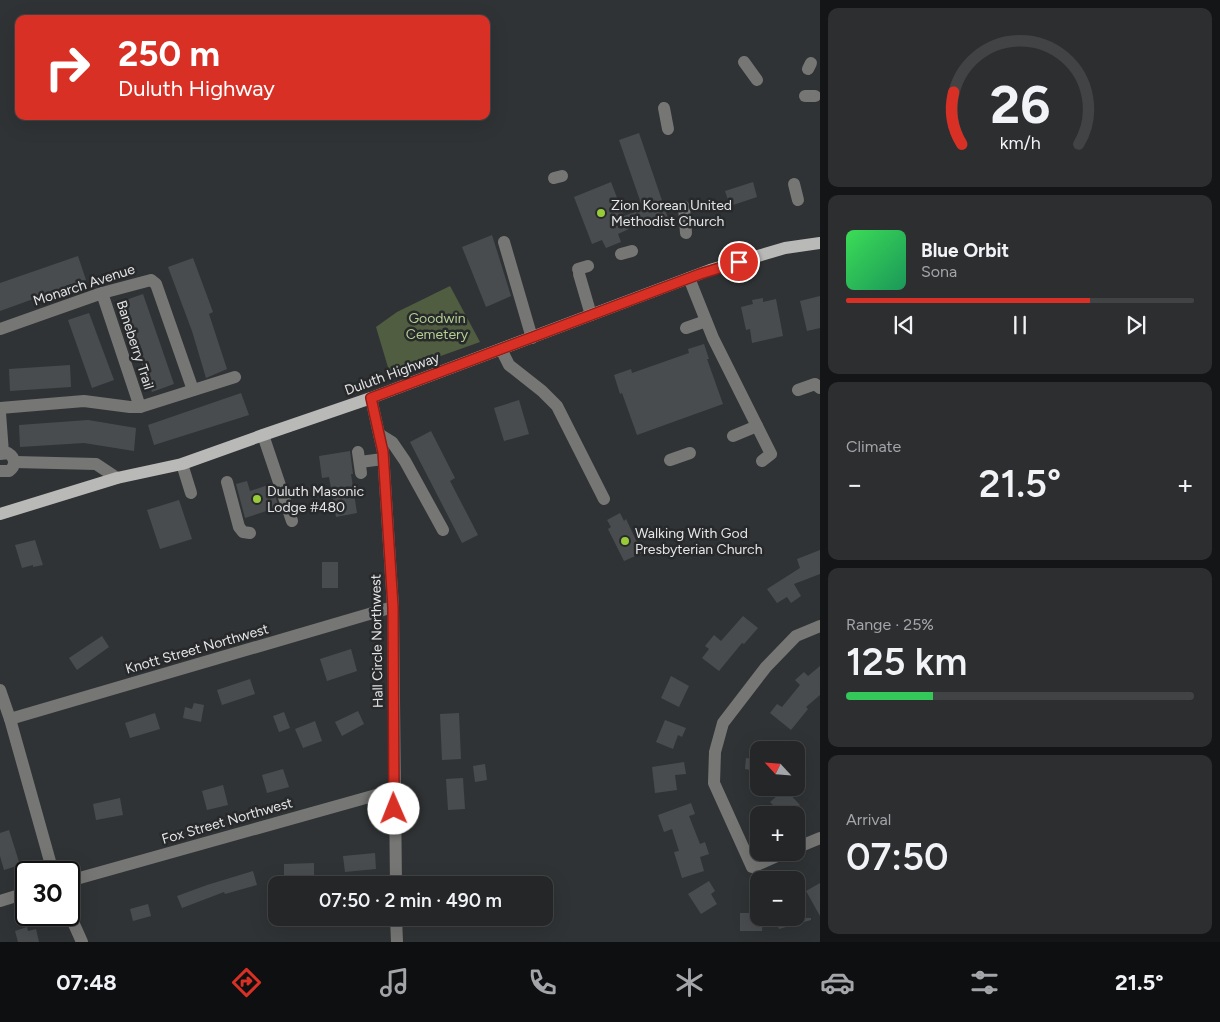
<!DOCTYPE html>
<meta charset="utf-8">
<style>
body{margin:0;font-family:Figtree,sans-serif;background:#2c2e30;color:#f1f3f6;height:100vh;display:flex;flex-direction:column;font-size:19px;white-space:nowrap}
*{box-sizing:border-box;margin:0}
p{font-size:16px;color:#a3a5a8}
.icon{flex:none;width:28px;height:28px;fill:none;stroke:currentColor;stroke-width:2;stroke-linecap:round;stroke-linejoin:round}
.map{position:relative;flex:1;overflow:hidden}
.panel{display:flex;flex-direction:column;gap:8px;padding:8px;background:#141516;width:400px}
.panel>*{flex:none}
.guide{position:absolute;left:15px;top:15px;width:475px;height:105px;border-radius:10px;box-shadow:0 5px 20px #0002,0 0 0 1px #414345;background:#d93025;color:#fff;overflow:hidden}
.needle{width:32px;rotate:296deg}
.tools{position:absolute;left:750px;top:741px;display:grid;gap:10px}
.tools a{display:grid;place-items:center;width:55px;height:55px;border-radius:10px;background:#242628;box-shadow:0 5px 20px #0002,0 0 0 1px #414345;font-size:25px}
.speed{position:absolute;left:15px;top:861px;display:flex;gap:10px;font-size:25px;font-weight:700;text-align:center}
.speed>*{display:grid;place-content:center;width:65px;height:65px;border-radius:50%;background:#242628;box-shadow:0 5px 20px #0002,0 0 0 1px #414345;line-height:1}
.speed .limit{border:2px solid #111;border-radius:8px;background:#fff;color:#111}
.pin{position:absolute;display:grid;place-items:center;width:42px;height:42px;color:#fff;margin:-21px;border:2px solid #fff;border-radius:50%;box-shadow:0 1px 5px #0007}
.me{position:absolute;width:55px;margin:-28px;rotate:359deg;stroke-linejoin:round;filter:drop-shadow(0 0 4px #0008)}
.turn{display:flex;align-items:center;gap:18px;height:105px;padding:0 20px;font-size:22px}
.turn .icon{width:65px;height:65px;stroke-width:2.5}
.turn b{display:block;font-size:35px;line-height:42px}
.big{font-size:38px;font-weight:600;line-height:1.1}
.panel .tile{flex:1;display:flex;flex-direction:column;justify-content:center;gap:8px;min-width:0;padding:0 18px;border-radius:10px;background:#2c2e30}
.panel .dial{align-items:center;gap:0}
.dial svg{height:130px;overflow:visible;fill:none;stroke:#414345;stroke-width:7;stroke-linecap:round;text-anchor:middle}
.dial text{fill:#f1f3f6;stroke:none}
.song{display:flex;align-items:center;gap:15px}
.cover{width:60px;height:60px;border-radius:8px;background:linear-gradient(135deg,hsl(130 70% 55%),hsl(150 70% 35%))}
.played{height:5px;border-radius:2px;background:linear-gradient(90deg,#d93025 70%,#414345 70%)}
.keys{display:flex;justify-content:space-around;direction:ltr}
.heat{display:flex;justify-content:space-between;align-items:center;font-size:28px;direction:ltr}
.charge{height:8px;border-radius:4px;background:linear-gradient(90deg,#34c759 25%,#414345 0)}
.trip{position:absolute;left:268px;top:876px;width:285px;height:50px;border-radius:10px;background:#242628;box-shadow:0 5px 20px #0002,0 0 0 1px #414345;font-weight:600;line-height:50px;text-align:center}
.menu{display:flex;height:80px;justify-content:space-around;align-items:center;background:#0e0f10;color:#a3a5a8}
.menu .icon{width:35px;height:35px}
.menu .selected{color:#d93025}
.menu b{font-size:22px;color:#f1f3f6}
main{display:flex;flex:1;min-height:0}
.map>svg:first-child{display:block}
</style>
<main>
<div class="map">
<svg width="820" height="942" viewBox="0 0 820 942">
<rect width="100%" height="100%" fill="#303335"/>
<path fill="#505d40" d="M450,286L480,342L390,374L376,327L397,312Z"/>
<g fill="#494c4f">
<path d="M639,133L668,218L648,225L647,220L628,227L629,229L618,234L621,242L606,248L602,240L592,244L574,197L611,182L624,216L643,209L619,140Z"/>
<path d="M753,182L757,197L730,206L725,191Z"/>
<path d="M492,235L511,296L486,307L462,247Z"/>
<path d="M78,256L86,280L0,311V283Z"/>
<path d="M193,258L213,312L209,314L227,369L206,378L192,331L168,267Z"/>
<path d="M143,294L174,384L152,392L120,302Z"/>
<path d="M820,296V328L807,331L800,301Z"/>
<path d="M763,298V302L776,299L783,336L752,343L750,329L746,330L741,307L753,304L752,300Z"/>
<path d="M89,313L114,380L92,388L68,320Z"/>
<path d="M704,344L709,359H707L723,404L637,435L622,393L620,394L614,375L631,369L632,373L689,353L688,349Z"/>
<path d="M70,365L71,387L10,391L9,369Z"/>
<path d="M241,393L249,415L154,445L148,425Z"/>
<path d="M519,400L529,434L504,441L494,408Z"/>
<path d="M88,420L136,428L134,451L84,443L20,447L19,425Z"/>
<path d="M431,431L455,478L450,481L478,535L462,543L410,442Z"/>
<path d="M350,451L353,474H351L357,513L336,517L329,477L322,478L319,456Z"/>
<path d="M247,481L250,491L271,484L279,507L245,518L236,484Z"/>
<path d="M179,500L192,539L160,549L147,510Z"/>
<path d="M620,513L624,521L626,519L642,553L624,561L608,529L611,527L607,520Z"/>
<path d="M35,540L43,565L33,567V565L22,568L15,545Z"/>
<path d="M820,550V574L794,584L801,596L791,603L787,597L777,603L767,589L800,568L797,559Z"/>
<rect x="322" y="562" width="16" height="26"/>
<path d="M743,616L758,628L744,644L742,643L719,671L702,658L709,649L705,646L714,635L721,641Z"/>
<path d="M102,636L109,647L77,670L69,658Z"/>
<path d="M351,649L357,671L327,681L320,659Z"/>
<path d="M820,666V695L806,707L808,709L791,730L770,713L777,704L782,707L800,685L795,680L804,672L808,676Z"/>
<path d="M671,676L689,686L679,707L661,698Z"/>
<path d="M250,679L255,694L222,705L217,690Z"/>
<path d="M194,703L204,705L201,722L183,718L185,707L192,709Z"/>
<path d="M358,711L364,724L342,736L335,722Z"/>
<path d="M284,712L290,728L279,732L273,716Z"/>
<path d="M155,713L160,729L130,738L125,723Z"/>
<path d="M459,713L461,759L442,760L440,714Z"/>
<path d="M665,720L686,728L682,737L678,735L673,749L656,742Z"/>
<path d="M315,721L322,741L303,748L295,729Z"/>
<path d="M746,758L759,760V772L745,769Z"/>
<path d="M684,762L686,774L675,775L677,790L655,793L652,767Z"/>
<path d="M485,764L487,780L475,782L473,766Z"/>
<path d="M283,769L289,787L267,793L262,775Z"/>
<path d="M463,778L465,809L448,810L446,779Z"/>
<path d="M223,785L228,805L207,810L202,791Z"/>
<path d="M785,789L800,805L789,815H768L776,808L770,802Z"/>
<path d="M120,798L123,815L96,820L93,804Z"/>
<path d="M691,803L695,814L689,816L700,844L705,842L709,854L700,857L704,871L682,878L674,852L679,851L672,829L664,832L658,815Z"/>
<path d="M9,830L20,865L4,870L0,856V833Z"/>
<path d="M375,853L376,869L345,872L343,856Z"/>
<path d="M314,863V882H284V864Z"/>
<path d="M253,871L257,885L225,894L224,892L182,908L177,896L207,885Z"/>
<rect x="458" y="876" width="16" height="9"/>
<path d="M709,881L715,891L711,894L717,904L701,914L688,894Z"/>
<path d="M820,883V916L806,891Z"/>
<path d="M148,904L151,916L133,921L130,909Z"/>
<path d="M740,913H759V918H763L762,931H740Z"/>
<path d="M775,918H811V920L779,929Z"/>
<path d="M27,927L28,931L36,929L39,942H18L15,931Z"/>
</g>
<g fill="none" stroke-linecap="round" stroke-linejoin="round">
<g stroke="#767775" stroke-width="12">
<path d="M744,62L757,80"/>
<path d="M808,69L811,63"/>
<path d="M805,96H815"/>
<path d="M664,108L668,129"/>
<path d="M554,178L562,176"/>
<path d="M794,184L798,200"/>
<path d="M684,207L686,233"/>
<path d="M504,242L532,338"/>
<path d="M621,254L632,251"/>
<path d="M578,269L588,266"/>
<path d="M579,274L591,315"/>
<path d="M689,278L713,338L771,454L762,461"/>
<path d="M102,293L140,407"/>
<path d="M686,328L706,321"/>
<path d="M0,329L102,293L151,280L156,284L193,390"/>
<path d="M501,349L509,365L542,391L557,406L604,499"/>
<path d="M798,390L815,384L820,388"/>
<path d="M371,398L383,452L393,607L396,885"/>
<path d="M0,408L84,401L130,407H140L235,377"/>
<path d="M0,413L3,453"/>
<path d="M379,434L392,442L405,461L443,530"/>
<path d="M263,435L292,521"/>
<path d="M733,436L757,426"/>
<path d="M358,452L361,473"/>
<path d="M0,454L8,453C16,458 16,466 9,471H0"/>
<path d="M670,460L690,453"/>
<path d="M15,462L96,464L117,478"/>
<path d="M360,462L383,459"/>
<path d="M182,464L191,493"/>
<path d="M227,482L239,527L243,532L250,533"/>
<path d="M0,690L10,719L53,872"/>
<path d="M10,719L393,607"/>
<path d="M796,848L820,838"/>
<path d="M786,852L752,867L714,783L715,752L723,723L766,667L796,636L820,626"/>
<path d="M69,881L394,790"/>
<path d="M0,901L26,893"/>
<path d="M69,913L82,942"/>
<path d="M396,918L397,942"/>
</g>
<path stroke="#b9bab7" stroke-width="12" d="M0,514L117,478L182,464L263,435L371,398L710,270L785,248L820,243"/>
</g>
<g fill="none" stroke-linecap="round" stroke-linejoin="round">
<defs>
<path id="route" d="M394,809L393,607L383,452L371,398L700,274L739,262"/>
</defs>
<use href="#route" stroke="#8d1f18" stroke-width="12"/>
<use href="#route" stroke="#d93025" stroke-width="9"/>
</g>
<g fill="#97cc38" stroke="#27292b" stroke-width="2">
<circle cx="601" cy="213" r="5"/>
<circle cx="257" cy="499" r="5"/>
<circle cx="625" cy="541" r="5"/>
</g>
<g text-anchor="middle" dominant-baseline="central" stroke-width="5" stroke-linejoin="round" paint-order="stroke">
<g font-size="14" fill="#e4e5e7" stroke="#27292b" text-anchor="start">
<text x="611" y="205">Zion Korean United<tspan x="611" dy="16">Methodist Church</tspan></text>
<text x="267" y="491">Duluth Masonic<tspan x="267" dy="16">Lodge #480</tspan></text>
<text x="635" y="533">Walking With God<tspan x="635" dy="16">Presbyterian Church</tspan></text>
</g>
<g font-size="14" fill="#e4e5e7" stroke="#27292b">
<text transform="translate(84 285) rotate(-18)">Monarch Avenue</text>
<text transform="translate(135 345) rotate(72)">Baneberry Trail</text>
<text transform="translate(392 374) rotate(-20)">Duluth Highway</text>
<text transform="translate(377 641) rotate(-91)">Hall Circle Northwest</text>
<text transform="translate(197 649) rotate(-16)">Knott Street Northwest</text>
<text transform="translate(227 821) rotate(-16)">Fox Street Northwest</text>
</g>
<g font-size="14" fill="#b5d092" stroke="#27292b">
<text x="437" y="318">Goodwin<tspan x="437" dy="16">Cemetery</tspan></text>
</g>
</g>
</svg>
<div class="tools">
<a><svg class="needle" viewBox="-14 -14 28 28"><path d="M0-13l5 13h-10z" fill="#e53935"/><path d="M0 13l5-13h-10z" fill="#a3a5a8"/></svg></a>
<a>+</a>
<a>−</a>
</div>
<div class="speed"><div class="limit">30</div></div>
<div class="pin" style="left:739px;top:262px;background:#d93025"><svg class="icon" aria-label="arrive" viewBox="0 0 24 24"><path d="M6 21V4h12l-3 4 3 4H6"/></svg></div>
<svg class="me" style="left:394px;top:809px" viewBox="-20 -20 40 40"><circle r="19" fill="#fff"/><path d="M0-13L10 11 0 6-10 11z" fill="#d93025"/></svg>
<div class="trip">07:50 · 2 min · 490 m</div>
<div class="guide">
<div class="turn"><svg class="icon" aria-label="right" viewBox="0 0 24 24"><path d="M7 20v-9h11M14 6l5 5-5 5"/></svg><div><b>250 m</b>Duluth Highway</div></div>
</div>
</div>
<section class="panel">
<div class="tile dial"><svg viewBox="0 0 100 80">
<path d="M14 69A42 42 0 1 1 86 69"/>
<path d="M14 69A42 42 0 0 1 9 37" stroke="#d93025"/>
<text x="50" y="56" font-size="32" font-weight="700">26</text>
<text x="50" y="72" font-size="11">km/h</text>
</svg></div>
<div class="tile">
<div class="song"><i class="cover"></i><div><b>Blue Orbit</b><p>Sona</p></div></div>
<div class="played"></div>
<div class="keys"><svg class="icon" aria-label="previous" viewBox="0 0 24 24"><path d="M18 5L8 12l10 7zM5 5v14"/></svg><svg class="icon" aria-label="pause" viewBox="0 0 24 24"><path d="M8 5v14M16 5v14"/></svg><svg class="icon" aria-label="next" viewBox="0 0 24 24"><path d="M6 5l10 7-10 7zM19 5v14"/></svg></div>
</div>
<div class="tile"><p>Climate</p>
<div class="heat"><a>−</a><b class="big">21.5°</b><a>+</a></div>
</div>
<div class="tile"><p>Range · 25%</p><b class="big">125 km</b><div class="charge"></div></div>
<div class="tile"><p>Arrival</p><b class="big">07:50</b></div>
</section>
</main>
<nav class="menu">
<b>07:48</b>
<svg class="icon selected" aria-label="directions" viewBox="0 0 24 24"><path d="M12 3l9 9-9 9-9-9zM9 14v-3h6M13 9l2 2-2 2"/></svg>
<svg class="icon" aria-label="music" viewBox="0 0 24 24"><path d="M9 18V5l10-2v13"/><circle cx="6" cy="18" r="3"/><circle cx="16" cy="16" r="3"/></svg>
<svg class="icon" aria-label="phone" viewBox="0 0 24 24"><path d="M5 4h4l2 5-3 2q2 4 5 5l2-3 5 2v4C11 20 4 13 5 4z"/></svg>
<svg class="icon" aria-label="climate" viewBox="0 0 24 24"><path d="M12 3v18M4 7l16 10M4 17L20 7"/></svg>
<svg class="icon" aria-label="car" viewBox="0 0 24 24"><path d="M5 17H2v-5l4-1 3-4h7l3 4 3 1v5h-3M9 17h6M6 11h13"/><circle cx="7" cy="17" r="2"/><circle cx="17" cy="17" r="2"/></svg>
<svg class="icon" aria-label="filters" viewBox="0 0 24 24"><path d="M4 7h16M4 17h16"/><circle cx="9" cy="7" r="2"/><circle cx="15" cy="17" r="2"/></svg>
<b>21.5°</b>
</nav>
